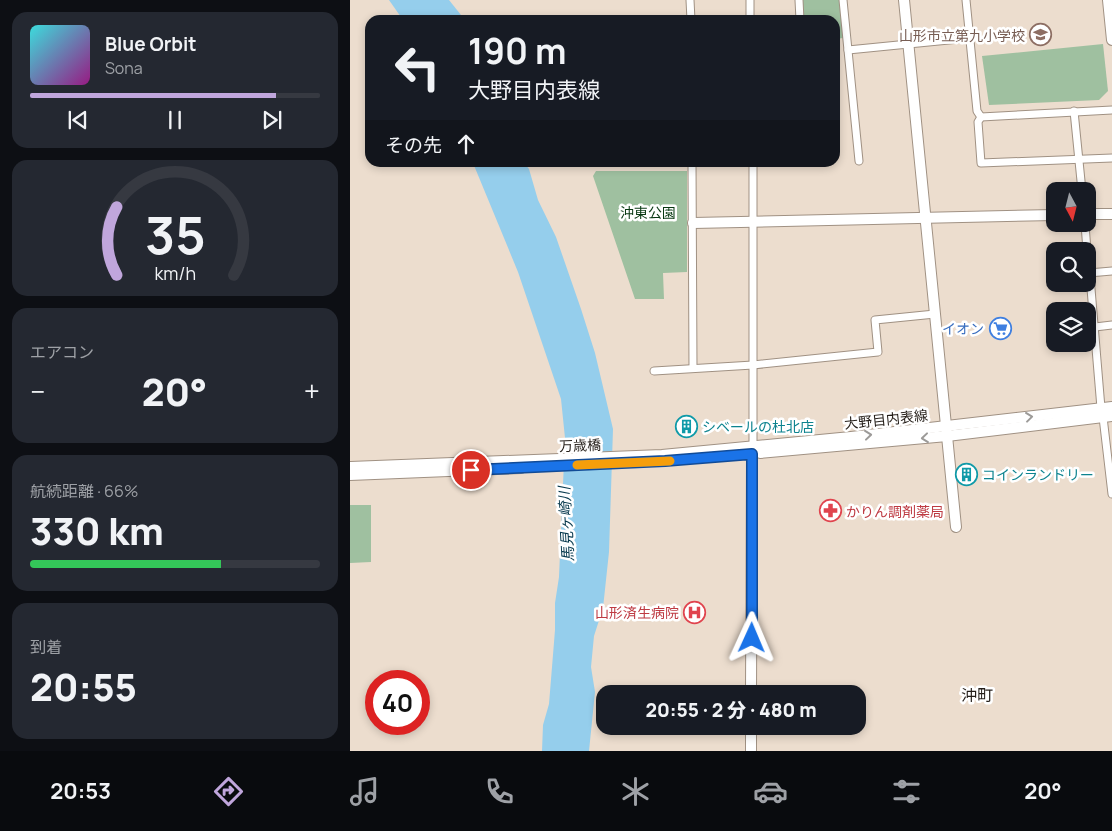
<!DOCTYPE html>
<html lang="ja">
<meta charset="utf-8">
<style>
body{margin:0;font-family:Manrope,"Noto Sans JP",sans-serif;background:#242831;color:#f1f3f6;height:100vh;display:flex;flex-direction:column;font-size:19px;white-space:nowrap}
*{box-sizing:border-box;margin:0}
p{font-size:16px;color:#9ea1a6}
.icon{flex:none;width:28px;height:28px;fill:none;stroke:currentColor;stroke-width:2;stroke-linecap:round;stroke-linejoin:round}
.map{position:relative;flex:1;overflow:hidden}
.drawer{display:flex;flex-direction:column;gap:12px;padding:12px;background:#0d0f14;width:350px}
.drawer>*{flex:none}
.top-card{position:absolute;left:15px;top:15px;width:475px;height:152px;border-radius:15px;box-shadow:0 2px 8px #0003;background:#171b24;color:#f1f3f6;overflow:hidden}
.needle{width:32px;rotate:173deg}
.tools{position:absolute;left:696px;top:182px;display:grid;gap:10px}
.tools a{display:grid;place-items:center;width:50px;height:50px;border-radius:10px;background:#171b24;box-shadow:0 2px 8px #0003;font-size:25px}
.speed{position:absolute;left:15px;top:670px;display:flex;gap:10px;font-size:25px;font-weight:700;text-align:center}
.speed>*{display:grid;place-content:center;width:65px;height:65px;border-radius:50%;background:#171b24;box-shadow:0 2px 8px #0003;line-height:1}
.speed .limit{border:8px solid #d22;background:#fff;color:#111}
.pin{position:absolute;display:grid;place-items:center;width:42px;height:42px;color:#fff;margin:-21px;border:2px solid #fff;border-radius:50%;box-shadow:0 1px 5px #0007}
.me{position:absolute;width:55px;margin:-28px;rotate:1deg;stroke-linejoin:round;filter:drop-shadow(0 0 4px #0008)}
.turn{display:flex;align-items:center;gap:18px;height:105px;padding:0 20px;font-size:22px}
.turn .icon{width:65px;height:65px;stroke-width:2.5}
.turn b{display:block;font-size:35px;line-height:42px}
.then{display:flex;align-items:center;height:48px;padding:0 20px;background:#0003;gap:10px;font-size:19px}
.big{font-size:38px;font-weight:800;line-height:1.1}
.drawer .card{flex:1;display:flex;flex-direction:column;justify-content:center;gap:8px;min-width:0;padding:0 18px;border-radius:15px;background:#242831}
.drawer .dial{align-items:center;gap:0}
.dial svg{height:130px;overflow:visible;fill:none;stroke:#363941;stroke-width:7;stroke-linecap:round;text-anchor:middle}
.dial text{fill:#f1f3f6;stroke:none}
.song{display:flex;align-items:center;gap:15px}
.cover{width:60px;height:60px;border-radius:8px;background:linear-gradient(135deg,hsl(180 70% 55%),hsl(310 70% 35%))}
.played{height:5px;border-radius:2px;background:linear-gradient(90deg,#c0a6dc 85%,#363941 85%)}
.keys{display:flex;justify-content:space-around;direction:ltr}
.heat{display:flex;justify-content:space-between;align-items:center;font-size:28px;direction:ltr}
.charge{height:8px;border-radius:4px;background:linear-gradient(90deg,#34c759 66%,#363941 0)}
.trip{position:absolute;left:246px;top:685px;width:270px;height:50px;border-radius:15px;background:#171b24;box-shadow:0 2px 8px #0003;font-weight:800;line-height:50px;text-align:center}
.tab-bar{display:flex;height:80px;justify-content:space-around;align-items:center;background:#090b0e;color:#9ea1a6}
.tab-bar .icon{width:35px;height:35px}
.tab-bar .current{color:#c0a6dc}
.tab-bar b{font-size:22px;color:#f1f3f6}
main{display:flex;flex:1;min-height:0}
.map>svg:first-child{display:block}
</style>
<main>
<section class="drawer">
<div class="card">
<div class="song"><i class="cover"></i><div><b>Blue Orbit</b><p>Sona</p></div></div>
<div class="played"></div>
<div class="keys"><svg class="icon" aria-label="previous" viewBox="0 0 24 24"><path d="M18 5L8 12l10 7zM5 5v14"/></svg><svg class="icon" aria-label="pause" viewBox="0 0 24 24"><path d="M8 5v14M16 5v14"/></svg><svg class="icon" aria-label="next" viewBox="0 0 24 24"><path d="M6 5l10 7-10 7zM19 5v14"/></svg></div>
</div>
<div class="card dial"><svg viewBox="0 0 100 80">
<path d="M14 69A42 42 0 1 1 86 69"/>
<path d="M14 69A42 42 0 0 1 14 27" stroke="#c0a6dc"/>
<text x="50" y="56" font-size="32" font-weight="700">35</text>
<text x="50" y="72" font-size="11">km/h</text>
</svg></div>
<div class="card"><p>エアコン</p>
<div class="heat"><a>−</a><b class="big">20°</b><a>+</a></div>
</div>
<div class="card"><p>航続距離 · 66%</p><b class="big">330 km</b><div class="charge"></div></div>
<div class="card"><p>到着</p><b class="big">20:55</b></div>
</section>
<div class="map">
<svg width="762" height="751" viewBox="0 0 762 751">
<rect width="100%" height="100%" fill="#ecddce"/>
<g fill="#9fc0a0">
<path d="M452,0H489L493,38L485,39V20H453Z"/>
<path d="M753,44L758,91L749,100L639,105L632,56Z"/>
<path d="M246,171H337V272L313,273L314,299H285L243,176Z"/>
<path d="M0,505H21V562L0,563Z"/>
</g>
<g fill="#95ceec">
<path d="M39,0H99L115,20H53Z"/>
<path d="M123,163H174L179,169L188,200L206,237L231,309L245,353L263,429L259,552L253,608L244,636L241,667L245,692L239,751H192L193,725L199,704L205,630V603L209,577L215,438L211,399L168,272Z"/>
</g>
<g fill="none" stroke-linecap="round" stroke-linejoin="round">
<defs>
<g id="street">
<path d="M340,0L341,20"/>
<path d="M400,0V20"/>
<path d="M449,0L450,20"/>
<path d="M493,0L509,161"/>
<path d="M616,0L627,111L631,117L762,110"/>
<path d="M498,50L619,38"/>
<path d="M724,111L732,191"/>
<path d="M631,117L628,122L631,163L762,158"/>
<path d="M342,162L343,368"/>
<path d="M735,224L737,251"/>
<path d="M738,253L751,408"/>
<path d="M739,273L762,271"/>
<path d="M745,327L762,325"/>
<path d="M304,371L403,365L528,352L525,320L585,314"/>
<path d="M753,417L762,494"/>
<path d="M403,447V162"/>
</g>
<g id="secondary">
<path d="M554,0L606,527"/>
<path d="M758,0L762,40"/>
<path d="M738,214H762"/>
<path d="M343,223L705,215"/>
<path d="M410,453L597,436L762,416"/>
<path d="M0,467L312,455L501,437L762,407"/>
<path d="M0,475L171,468"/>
<path d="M401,694L402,454"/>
<path d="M401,751V726"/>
</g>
</defs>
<use href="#street" stroke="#a09183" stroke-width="9"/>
<use href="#secondary" stroke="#a09183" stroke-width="12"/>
<use href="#street" stroke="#fff" stroke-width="7"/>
<use href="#secondary" stroke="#fff" stroke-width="10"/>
</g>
<defs><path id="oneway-chevron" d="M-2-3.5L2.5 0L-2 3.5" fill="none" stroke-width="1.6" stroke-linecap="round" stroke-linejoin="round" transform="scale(1.25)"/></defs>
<g stroke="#9c9a98">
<use href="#oneway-chevron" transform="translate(679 417) rotate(-7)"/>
<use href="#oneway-chevron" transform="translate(518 435) rotate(-6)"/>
<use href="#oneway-chevron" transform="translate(575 438) rotate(174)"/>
</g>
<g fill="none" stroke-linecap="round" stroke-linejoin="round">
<defs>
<path id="route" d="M121,470L315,461L402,454V638"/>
</defs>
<use href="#route" stroke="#114b97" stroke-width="12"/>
<use href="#route" stroke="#1a73e8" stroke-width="9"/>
<path stroke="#f59e0b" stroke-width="9" d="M227,465L320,461"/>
</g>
<defs>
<symbol id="school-ring" viewBox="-11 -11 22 22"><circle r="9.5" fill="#fff" stroke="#8d6e63" stroke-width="1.5"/><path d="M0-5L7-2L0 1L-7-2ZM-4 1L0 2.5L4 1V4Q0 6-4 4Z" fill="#8d6e63"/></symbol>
<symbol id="supermarket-ring" viewBox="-11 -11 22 22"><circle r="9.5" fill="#fff" stroke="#3f7fe0" stroke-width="1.5"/><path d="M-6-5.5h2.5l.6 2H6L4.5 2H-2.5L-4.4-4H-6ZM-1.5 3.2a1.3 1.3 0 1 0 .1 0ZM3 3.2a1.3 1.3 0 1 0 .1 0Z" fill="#3f7fe0"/></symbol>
<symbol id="building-ring" viewBox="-11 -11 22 22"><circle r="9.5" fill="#fff" stroke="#0f9aa8" stroke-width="1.5"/><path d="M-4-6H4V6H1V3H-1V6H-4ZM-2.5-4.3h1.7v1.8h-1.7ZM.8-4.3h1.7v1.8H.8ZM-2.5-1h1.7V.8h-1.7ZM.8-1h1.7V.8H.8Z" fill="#0f9aa8"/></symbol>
<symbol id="pharmacy-ring" viewBox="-11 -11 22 22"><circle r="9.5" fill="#fff" stroke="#e0444e" stroke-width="1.5"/><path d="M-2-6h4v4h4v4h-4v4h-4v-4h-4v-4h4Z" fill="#e0444e"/></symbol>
<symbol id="hospital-ring" viewBox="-11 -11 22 22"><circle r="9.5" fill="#fff" stroke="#e0444e" stroke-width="1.5"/><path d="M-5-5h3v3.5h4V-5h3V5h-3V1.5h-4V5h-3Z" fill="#e0444e"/></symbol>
</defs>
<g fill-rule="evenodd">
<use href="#school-ring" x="678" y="22" width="25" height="25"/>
<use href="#supermarket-ring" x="638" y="316" width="25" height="25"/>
<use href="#building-ring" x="324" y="414" width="25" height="25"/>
<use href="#building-ring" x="604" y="462" width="25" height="25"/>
<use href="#pharmacy-ring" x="468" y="498" width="25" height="25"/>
<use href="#hospital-ring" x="332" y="600" width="25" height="25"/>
</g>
<g text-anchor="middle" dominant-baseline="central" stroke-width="5" stroke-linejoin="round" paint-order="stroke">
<g font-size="14" fill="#785e54" stroke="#fff" text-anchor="end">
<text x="675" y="35">山形市立第九小学校</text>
</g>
<g font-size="14" fill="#073711" stroke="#fff">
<text x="298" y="212">沖東公園</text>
</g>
<g font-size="14" fill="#366cbe" stroke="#fff" text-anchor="end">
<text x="634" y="328">イオン</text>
</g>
<g font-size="14" fill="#241e19" stroke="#fff">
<text transform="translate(536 419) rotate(-6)">大野目内表線</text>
<text transform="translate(230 445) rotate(-2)">万歳橋</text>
</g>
<g font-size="14" fill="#0d838f" stroke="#fff" text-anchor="start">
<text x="352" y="426">シベールの杜北店</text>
<text x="632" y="474">コインランドリー</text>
</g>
<g font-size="14" fill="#be3a42" stroke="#fff" text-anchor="start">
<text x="496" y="511">かりん調剤薬局</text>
<text x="329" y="612" text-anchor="end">山形済生病院</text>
</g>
<g font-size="15" font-style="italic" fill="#06384c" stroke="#fff">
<text transform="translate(216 524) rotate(-93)">馬見ヶ崎川</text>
</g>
<g font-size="16" fill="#241e19" stroke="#fff">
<text x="627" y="695">沖町</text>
</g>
</g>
</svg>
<div class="tools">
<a><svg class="needle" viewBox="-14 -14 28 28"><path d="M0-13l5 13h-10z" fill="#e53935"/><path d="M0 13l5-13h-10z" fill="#9ea1a6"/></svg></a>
<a><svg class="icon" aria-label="search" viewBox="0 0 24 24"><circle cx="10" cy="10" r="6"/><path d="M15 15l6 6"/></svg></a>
<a><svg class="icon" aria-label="layers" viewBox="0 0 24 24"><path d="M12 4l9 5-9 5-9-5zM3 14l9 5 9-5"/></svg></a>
</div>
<div class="speed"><div class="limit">40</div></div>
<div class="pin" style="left:121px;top:470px;background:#d93025"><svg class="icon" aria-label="arrive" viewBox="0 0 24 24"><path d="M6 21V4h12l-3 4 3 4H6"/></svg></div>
<svg class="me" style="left:402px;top:638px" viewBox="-20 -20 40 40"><path d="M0-17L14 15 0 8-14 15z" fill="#1a73e8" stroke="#fff" stroke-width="4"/></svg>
<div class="trip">20:55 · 2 分 · 480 m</div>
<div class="top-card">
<div class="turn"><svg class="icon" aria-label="left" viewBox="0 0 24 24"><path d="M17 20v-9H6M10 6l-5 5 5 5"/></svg><div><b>190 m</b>大野目内表線</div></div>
<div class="then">その先<svg class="icon" aria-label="ahead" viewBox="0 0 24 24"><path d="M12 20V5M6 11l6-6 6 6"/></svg></div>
</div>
</div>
</main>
<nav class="tab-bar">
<b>20:53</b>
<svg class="icon current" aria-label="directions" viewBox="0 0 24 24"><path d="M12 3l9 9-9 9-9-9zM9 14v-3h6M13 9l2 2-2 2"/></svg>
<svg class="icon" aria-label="music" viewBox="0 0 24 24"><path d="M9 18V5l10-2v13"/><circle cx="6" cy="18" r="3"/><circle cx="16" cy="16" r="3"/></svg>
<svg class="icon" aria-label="phone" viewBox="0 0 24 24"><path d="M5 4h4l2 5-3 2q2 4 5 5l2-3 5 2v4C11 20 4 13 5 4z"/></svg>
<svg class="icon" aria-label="climate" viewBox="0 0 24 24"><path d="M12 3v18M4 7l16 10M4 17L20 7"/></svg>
<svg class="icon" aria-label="car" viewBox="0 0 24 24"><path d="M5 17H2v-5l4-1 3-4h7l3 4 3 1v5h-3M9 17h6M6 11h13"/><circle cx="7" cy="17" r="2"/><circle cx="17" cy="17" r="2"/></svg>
<svg class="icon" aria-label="filters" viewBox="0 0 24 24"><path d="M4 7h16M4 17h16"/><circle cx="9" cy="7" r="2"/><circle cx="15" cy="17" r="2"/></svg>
<b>20°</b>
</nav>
